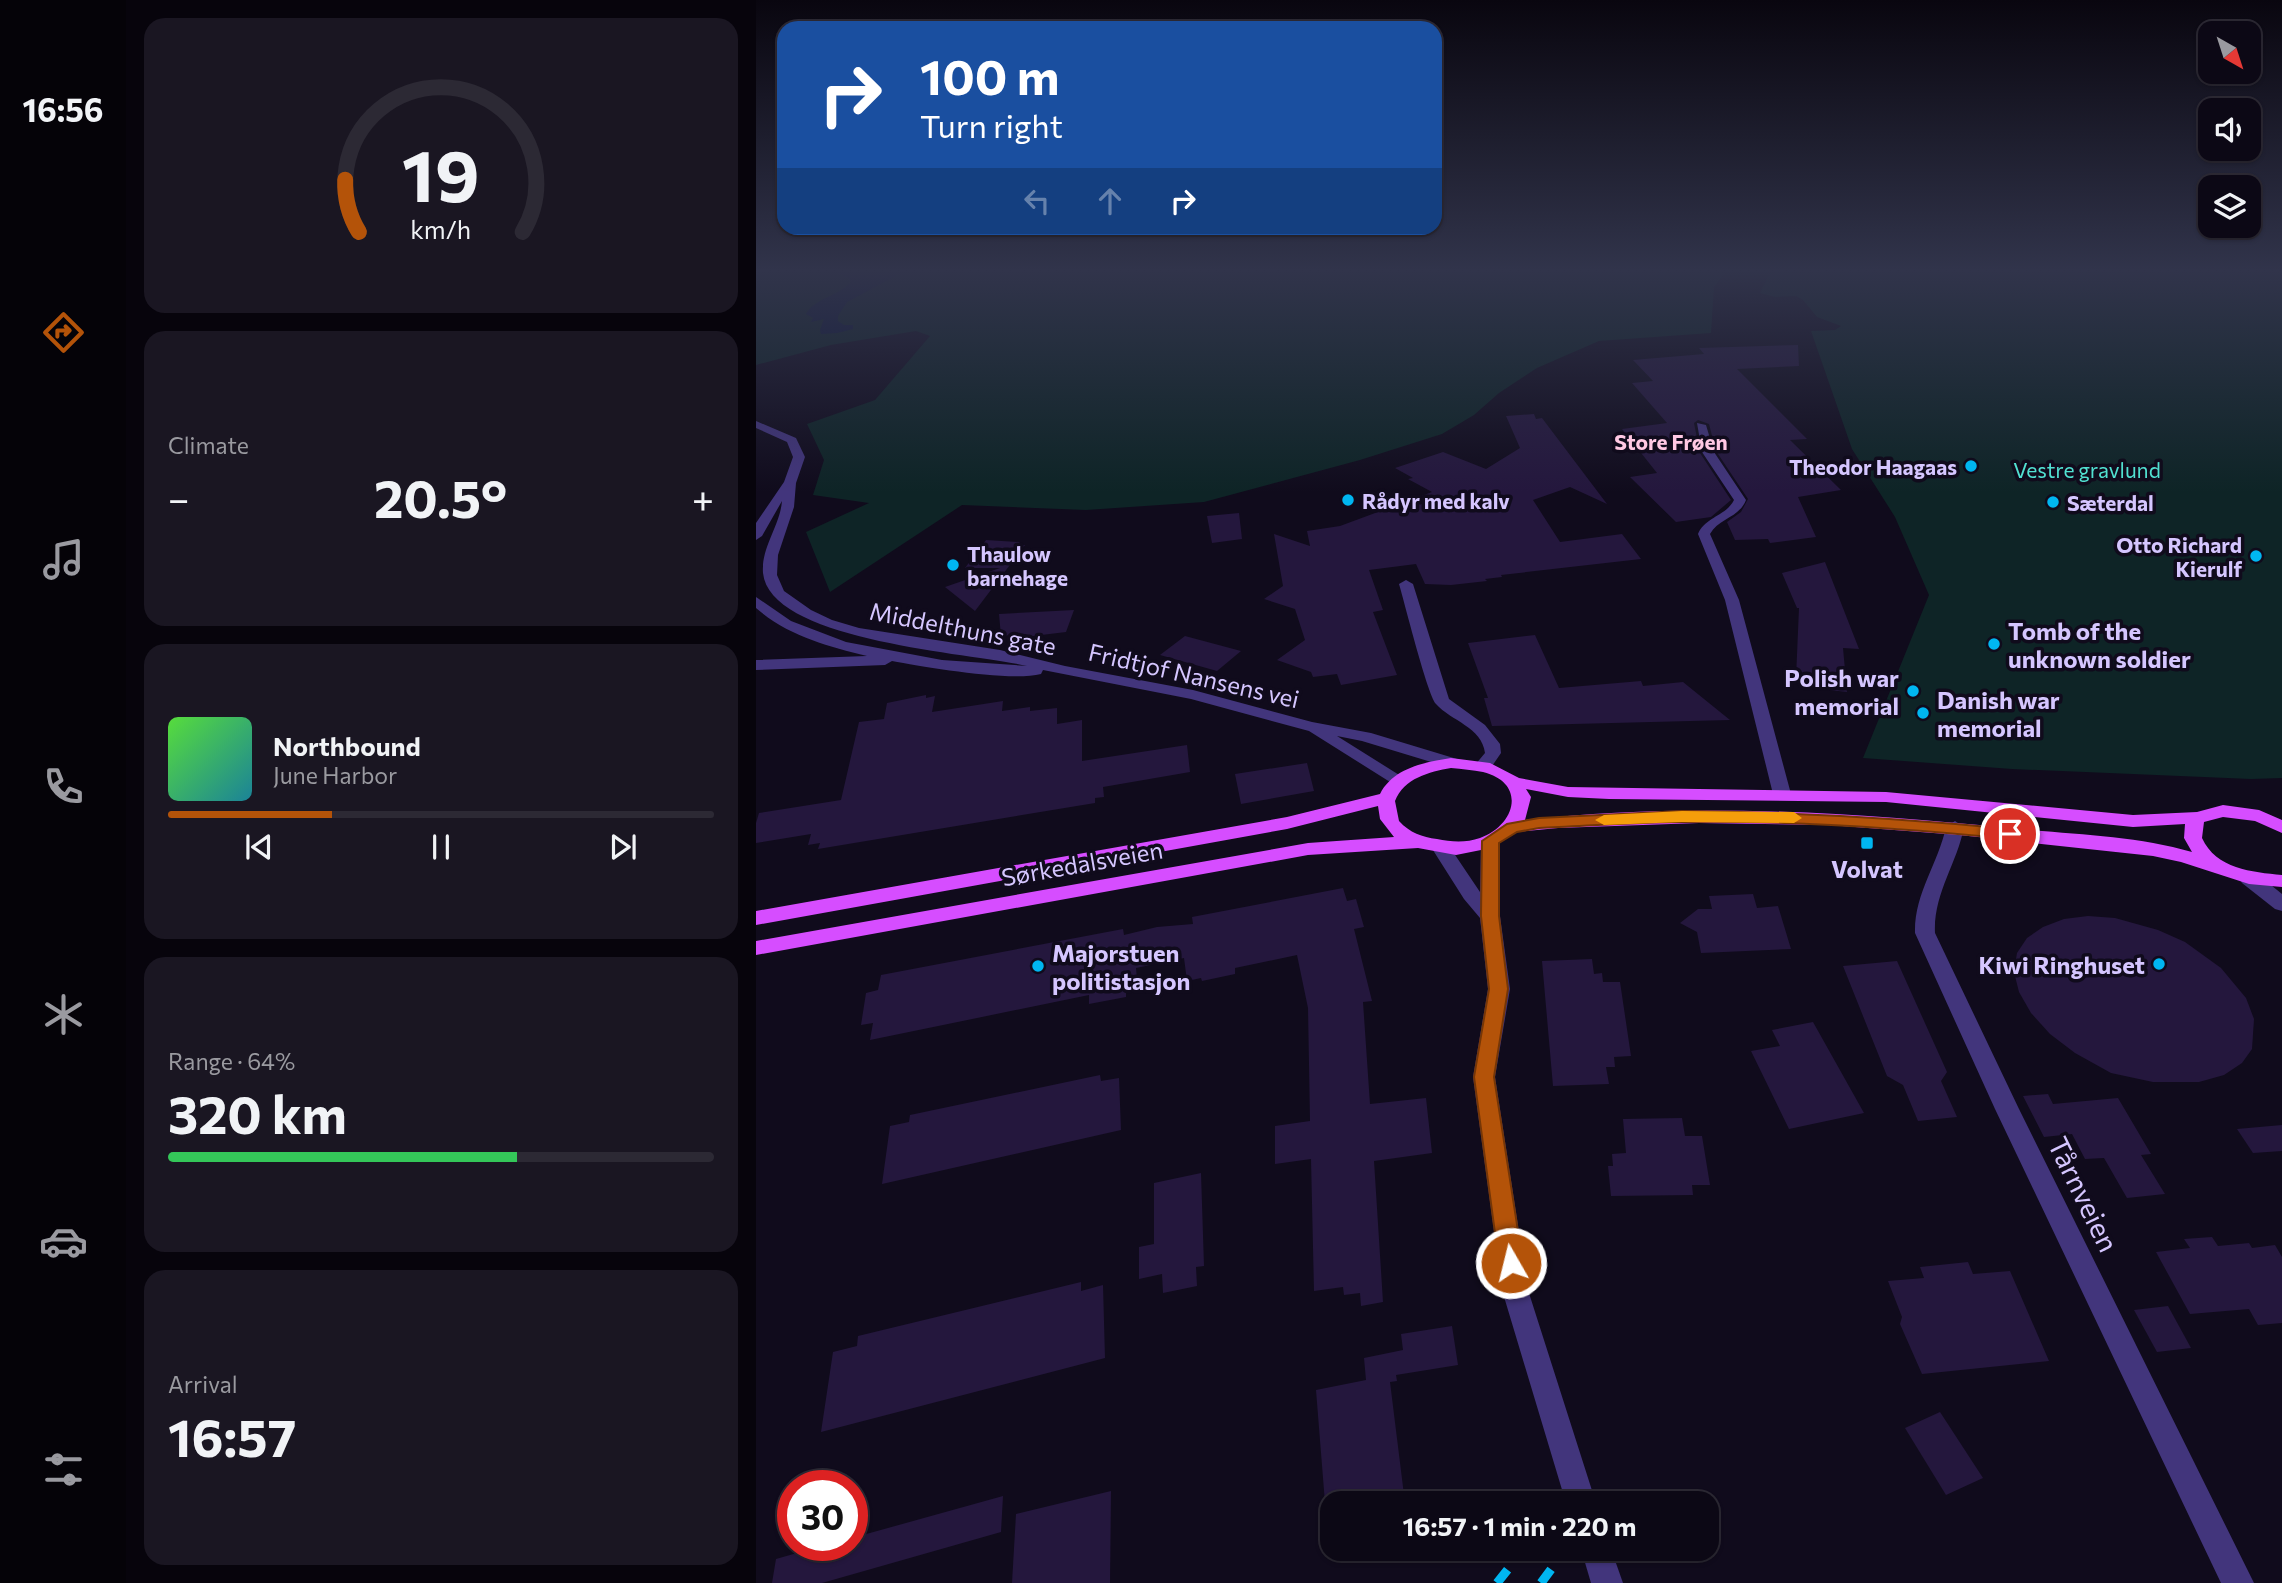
<!DOCTYPE html>
<meta charset="utf-8">
<style>
body{margin:0;font-family:Commissioner,sans-serif;background:#1a1622;color:#f1f3f6;height:100vh;display:flex;flex-direction:column;font-size:26px;white-space:nowrap}
*{box-sizing:border-box;margin:0}
p{font-size:23px;color:#9a9aa0}
.icon{flex:none;width:38px;height:38px;fill:none;stroke:currentColor;stroke-width:2;stroke-linecap:round;stroke-linejoin:round}
.map{position:relative;flex:1;overflow:hidden}
.sheet{display:flex;flex-direction:column;gap:18px;padding:18px;background:#07040c;width:630px}
.sheet>*{flex:none}
.guide{position:absolute;left:21px;top:21px;width:665px;height:214px;border-radius:21px;box-shadow:0 2px 5px #0004,0 0 0 2px #2c2934;background:#1a4fa0;color:#fff;overflow:hidden}
.needle{width:46px;rotate:141deg}
.tools{position:absolute;left:1442px;top:21px;display:grid;gap:14px}
.tools a{display:grid;place-items:center;width:63px;height:63px;border-radius:14px;background:#0c0815;box-shadow:0 2px 5px #0004,0 0 0 2px #2c2934;font-size:35px}
.speed{position:absolute;left:21px;top:1470px;display:flex;gap:14px;font-size:35px;font-weight:700;text-align:center}
.speed>*{display:grid;place-content:center;width:91px;height:91px;border-radius:50%;background:#0c0815;box-shadow:0 2px 5px #0004,0 0 0 2px #2c2934;line-height:1}
.speed .limit{border:10px solid #d22;background:#fff;color:#111}
.pin{position:absolute;display:grid;place-items:center;width:60px;height:60px;color:#fff;margin:-30px;border:4px solid #fff;border-radius:50%;box-shadow:0 2px 7px #0007}
.me{position:absolute;width:77px;margin:-38px;rotate:352deg;stroke-linejoin:round;filter:drop-shadow(0 0 5px #0008)}
.turn{display:flex;align-items:center;gap:24px;height:147px;padding:0 28px;font-size:32px}
.turn .icon{width:91px;height:91px;stroke-width:2.5}
.turn b{display:block;font-size:49px;line-height:60px}
.lanes{display:flex;align-items:center;height:66px;padding:0 28px;background:#0003;justify-content:center;gap:35px;direction:ltr}
.lanes .off{opacity:.35}
.big{font-size:52px;font-weight:700;line-height:1.1}
.sheet .widget{flex:1;display:flex;flex-direction:column;justify-content:center;gap:10px;min-width:0;padding:0 24px;border-radius:21px;background:#1a1622}
.sheet .dial{align-items:center;gap:0}
.dial svg{height:182px;overflow:visible;fill:none;stroke:#2c2934;stroke-width:7;stroke-linecap:round;text-anchor:middle}
.dial text{fill:#f1f3f6;stroke:none}
.song{display:flex;align-items:center;gap:21px}
.cover{width:84px;height:84px;border-radius:10px;background:linear-gradient(135deg,hsl(110 70% 55%),hsl(190 70% 35%))}
.played{height:7px;border-radius:4px;background:linear-gradient(90deg,#b45309 30%,#2c2934 30%)}
.keys{display:flex;justify-content:space-around;direction:ltr}
.heat{display:flex;justify-content:space-between;align-items:center;font-size:38px;direction:ltr}
.charge{height:10px;border-radius:5px;background:linear-gradient(90deg,#34c759 64%,#2c2934 0)}
.trip{position:absolute;left:564px;top:1491px;width:399px;height:70px;border-radius:21px;background:#0c0815;box-shadow:0 2px 5px #0004,0 0 0 2px #2c2934;font-weight:700;line-height:70px;text-align:center}
main{display:flex;flex:1;min-height:0}
.tab-bar{display:flex;flex-direction:column;width:126px;justify-content:space-around;align-items:center;background:#050308;color:#9a9aa0}
.tab-bar .icon{width:49px;height:49px}
.tab-bar .current{color:#b45309}
.tab-bar b{font-size:32px;color:#f1f3f6}
.map>svg:first-child{display:block}
</style>
<main>
<nav class="tab-bar">
<b>16:56</b>
<svg class="icon current" aria-label="directions" viewBox="0 0 24 24"><path d="M12 3l9 9-9 9-9-9zM9 14v-3h6M13 9l2 2-2 2"/></svg>
<svg class="icon" aria-label="music" viewBox="0 0 24 24"><path d="M9 18V5l10-2v13"/><circle cx="6" cy="18" r="3"/><circle cx="16" cy="16" r="3"/></svg>
<svg class="icon" aria-label="phone" viewBox="0 0 24 24"><path d="M5 4h4l2 5-3 2q2 4 5 5l2-3 5 2v4C11 20 4 13 5 4z"/></svg>
<svg class="icon" aria-label="climate" viewBox="0 0 24 24"><path d="M12 3v18M4 7l16 10M4 17L20 7"/></svg>
<svg class="icon" aria-label="car" viewBox="0 0 24 24"><path d="M5 17H2v-5l4-1 3-4h7l3 4 3 1v5h-3M9 17h6M6 11h13"/><circle cx="7" cy="17" r="2"/><circle cx="17" cy="17" r="2"/></svg>
<svg class="icon" aria-label="filters" viewBox="0 0 24 24"><path d="M4 7h16M4 17h16"/><circle cx="9" cy="7" r="2"/><circle cx="15" cy="17" r="2"/></svg>
</nav>
<section class="sheet">
<div class="widget dial"><svg viewBox="0 0 100 80">
<path d="M14 69A42 42 0 1 1 86 69"/>
<path d="M14 69A42 42 0 0 1 8 46" stroke="#b45309"/>
<text x="50" y="56" font-size="32" font-weight="700">19</text>
<text x="50" y="72" font-size="11">km/h</text>
</svg></div>
<div class="widget"><p>Climate</p>
<div class="heat"><a>−</a><b class="big">20.5°</b><a>+</a></div>
</div>
<div class="widget">
<div class="song"><i class="cover"></i><div><b>Northbound</b><p>June Harbor</p></div></div>
<div class="played"></div>
<div class="keys"><svg class="icon" aria-label="previous" viewBox="0 0 24 24"><path d="M18 5L8 12l10 7zM5 5v14"/></svg><svg class="icon" aria-label="pause" viewBox="0 0 24 24"><path d="M8 5v14M16 5v14"/></svg><svg class="icon" aria-label="next" viewBox="0 0 24 24"><path d="M6 5l10 7-10 7zM19 5v14"/></svg></div>
</div>
<div class="widget"><p>Range · 64%</p><b class="big">320 km</b><div class="charge"></div></div>
<div class="widget"><p>Arrival</p><b class="big">16:57</b></div>
</section>
<div class="map">
<svg width="1526" height="1583" viewBox="0 0 1526 1583">
<rect width="100%" height="100%" fill="#100b1c"/>
<g fill="#0e2426">
<path d="M0,271H970L958,287L955,333L843,341L781,368L743,393L718,415L686,434L604,460L448,502L330,510L206,505L74,592L50,532L113,503L57,495L68,460L51,424L119,400L174,336L160,331L75,345L0,365Z"/>
<path d="M1018,271H1526V778L1495,779L1256,769L1107,758L1173,595L1139,517L1096,449L1055,331L1079,330L1085,326L1061,317L1047,300L1040,296L1019,297L1004,293L1013,274Z"/>
</g>
<path fill="#081238" d="M77,271H149L91,302L82,316V321L88,325H97V329L81,333L65,334L64,330L68,319L55,322L57,318L50,314C59,298 83,296 95,282L93,278Z"/>
<g fill="#24173d">
<path d="M1042,345L1043,366L981,369L1051,439L1034,440L1085,490L1042,497L1060,537L1014,543L1012,539L979,540L971,522L985,512L992,499L960,451L953,424L942,420L938,423L944,453L975,500L955,517L920,522L874,477L901,473L866,429L911,423L876,383L897,381L877,360L948,354L943,348Z"/>
<path d="M778,414L780,419L786,418L851,504L814,487L777,500L804,542L866,534L885,559L745,575L746,577L729,579L731,581L695,585L669,584L660,564L613,570L627,610L617,612L641,675L585,685L581,674L557,677L555,672L521,660L549,640L539,609L508,599L527,586L518,534L554,546L551,531L584,526L676,492L652,479L657,478L639,468L687,452L730,469L764,448L750,416Z"/>
<path d="M483,513L486,539L456,543L451,516Z"/>
<path d="M230,540L264,542L261,545H269L219,611L189,587L244,568H209Z"/>
<path d="M1069,562L1103,649L1087,648L1091,692L1047,687L1048,679L1040,678L1043,608H1041L1026,573Z"/>
<path d="M318,610L310,632L269,637L270,634L245,636L243,614Z"/>
<path d="M779,635L803,688L885,681L887,686L927,682L974,720L736,726L728,698H732L712,643Z"/>
<path d="M429,636L485,651L461,671L404,655Z"/>
<path d="M170,695V698L179,696L176,712L247,701L246,711L274,707V711L301,708V724L326,720V761L431,745L434,772L347,787L348,797L339,798V803L62,849L64,843L52,845L55,834L0,843V823L3,813L85,800L103,722L128,719L131,703Z"/>
<path d="M551,763L558,791L485,804L479,774Z"/>
<path d="M587,888L591,901L600,899L608,927L598,929L616,1001L607,1002L614,1104L670,1098L676,1153L618,1161L627,1302L605,1306L604,1293L588,1295L587,1287L558,1291L555,1159L519,1164V1126L554,1121L552,1008L541,955L479,968V974L446,981L445,978L431,981L428,958L380,968L382,991L370,993V997L333,1004V995L114,1040L117,1023L105,1025L110,993L122,990L125,975L367,929L368,935L401,927L437,924L436,917Z"/>
<path d="M997,894L1001,908L1022,906L1035,949L945,953L941,932L924,923L942,909H956L953,896Z"/>
<path d="M1332,916L1359,918L1402,930L1429,942L1465,968L1490,998L1498,1019L1496,1049L1486,1063L1468,1075L1443,1082H1397L1355,1073L1319,1053L1294,1034L1275,1013L1263,992L1258,972L1261,953L1271,938L1287,927L1308,919Z"/>
<path d="M836,959L838,974L846,973L847,982H864L875,1056L858,1057L859,1067H850L853,1084L797,1086L786,961Z"/>
<path d="M1141,961L1191,1072L1185,1081L1201,1117L1162,1121L1147,1085L1131,1076L1087,966Z"/>
<path d="M1057,1022L1108,1113L1033,1129L995,1051L1024,1046L1016,1030Z"/>
<path d="M344,1075L345,1081L363,1078L365,1130L126,1184L134,1126L153,1122L154,1115Z"/>
<path d="M1292,1094L1297,1104L1362,1098L1395,1154L1385,1155L1409,1194L1371,1198L1348,1158L1329,1159L1316,1134L1288,1137L1267,1096Z"/>
<path d="M926,1118L929,1136H946L954,1185H936L937,1195L855,1196L852,1166H857L856,1154L870,1153L867,1119Z"/>
<path d="M1526,1125V1151L1497,1153L1481,1129Z"/>
<path d="M445,1173L448,1266L440,1267L441,1286L407,1293L406,1274L383,1279V1247L398,1244V1183Z"/>
<path d="M1456,1237L1462,1246L1493,1243L1496,1248L1519,1245L1526,1257V1323L1502,1325L1493,1309L1434,1314L1400,1252L1434,1248L1428,1239Z"/>
<path d="M1212,1262L1217,1274L1254,1271L1293,1361L1166,1374L1144,1324L1146,1317L1132,1281L1168,1278L1164,1267Z"/>
<path d="M325,1282V1291L347,1285L349,1358L65,1432L77,1352L101,1346L102,1336Z"/>
<path d="M1412,1306L1435,1348L1401,1352L1378,1310Z"/>
<path d="M696,1326L702,1365L640,1375L641,1381L634,1382L649,1503H569L560,1390L610,1380L608,1358L647,1350L645,1334Z"/>
<path d="M1184,1412L1227,1478L1190,1495L1149,1428Z"/>
<path d="M355,1491L354,1583H256L260,1514Z"/>
<path d="M247,1496L245,1532L66,1583H16L20,1559L69,1545H96V1538Z"/>
</g>
<g fill="none" stroke-linecap="round" stroke-linejoin="round">
<g fill="#42357c" fill-rule="evenodd">
<path d="M0,421L40,438L49,457L40,483L38,507L22,555L21,575L28,591L55,610L76,620L103,628L244,650L309,666L437,690L556,722L615,733L701,759L703,763L695,768L606,741L581,736L648,778L651,782L648,786L642,787L553,731L435,699L287,670L285,674C254,682 169,667 136,661L129,665L0,670V660L111,656C71,646 32,636 0,608V597L35,621L90,642L186,660L271,666C217,653 14,642 7,573C5,547 24,526 26,501L6,536L0,540V523L28,482L37,457L31,442L0,428Z"/>
<path d="M941,423L950,425L958,452L990,500C983,518 963,518 954,534L983,600L1035,794L1026,799L1017,794L969,600L942,534C949,517 970,516 978,500L946,452Z"/>
<path d="M650,580L657,584L693,699L729,725L744,744L745,753L734,769H722L719,765L729,753C726,727 695,721 680,704C671,693 649,604 643,584Z"/>
<path d="M1199,821L1208,827C1201,864 1177,894 1179,933L1263,1109L1498,1583H1465L1239,1109L1159,933C1158,894 1182,864 1190,827Z"/>
<path d="M734,835L743,841L744,916L754,989L739,1077L772,1290L840,1503H810L746,1290L717,1077L732,989L724,918L708,899L675,847L684,841L691,843L724,892L725,841Z"/>
<path d="M1493,872L1500,873L1526,894V911L1519,909L1486,883L1483,878L1486,873Z"/>
<path d="M825,1549H855L867,1583H835Z"/>
</g>
<path fill="#d64dff" fill-rule="evenodd" d="M695,758L734,763L763,778L812,787L1130,792L1377,815L1441,812L1467,805L1503,810L1526,820V833L1499,821L1467,817L1448,822L1446,838C1460,869 1496,872 1526,875V887L1493,884L1425,862L1397,856L1203,835L1073,825L943,823L802,828L759,832L735,848L700,855L662,848L552,855L0,955V941L552,843L638,837L624,819L622,806L531,829L0,925V911L531,817L624,794C637,768 669,762 695,758ZM695,768C706,769 717,770 727,772C771,783 760,825 724,838C710,843 695,842 681,839C666,837 654,833 643,821L639,801C648,778 673,772 695,768ZM770,789L812,797L853,799L1130,802L1377,827L1429,824L1428,838L1436,852C1378,835 1312,834 1252,828C1092,812 929,802 769,820L775,797Z"/>
<g stroke="#00b6f1" stroke-width="9" stroke-dasharray="17 14" stroke-linecap="butt">
<path d="M741,1583L768,1549"/>
<path d="M785,1583L810,1549"/>
</g>
</g>
<linearGradient id="sky" x2="0" y2="1"><stop stop-color="#09060f"/><stop offset="0.55" stop-color="#31344b"/><stop offset="1" stop-color="#31344b" stop-opacity="0"/></linearGradient>
<rect width="1526" height="492" fill="url(#sky)"/>
<path fill="#b45309" stroke="#753606" stroke-width="2" d="M926,811C1036,812 1144,818 1254,829L1262,834L1254,839C1145,828 1037,820 927,822C879,822 831,826 783,828L761,832L743,843V916L752,989L738,1077L767,1263L763,1271L755,1274L747,1271L743,1263L718,1077L733,989L725,916L726,841L751,824L783,818Z"/>
<path fill="#f59e0b" d="M926,811L1038,812L1046,818L1038,823L926,822L848,825L839,820L848,815Z"/>
<g fill="#00b6f1" stroke="#100b1c" stroke-width="2.5">
<circle cx="1215" cy="466" r="7"/>
<circle cx="592" cy="500" r="7"/>
<circle cx="1297" cy="502" r="7"/>
<circle cx="1500" cy="556" r="7"/>
<circle cx="197" cy="565" r="7"/>
<circle cx="1238" cy="644" r="7"/>
<circle cx="1157" cy="691" r="7"/>
<circle cx="1167" cy="713" r="7"/>
<rect x="1104" y="836" width="14" height="14" rx="3.5"/>
<circle cx="1403" cy="964" r="7"/>
<circle cx="282" cy="966" r="7"/>
</g>
<g text-anchor="middle" dominant-baseline="central" stroke-width="7" stroke-linejoin="round" paint-order="stroke">
<g font-size="21" font-weight="bold" fill="#ffc8e3" stroke="#100b1c">
<text x="915" y="441">Store Frøen</text>
</g>
<g font-size="21" font-weight="bold" fill="#d5c6ff" stroke="#100b1c" text-anchor="start">
<text x="1201" y="466" text-anchor="end">Theodor Haagaas</text>
<text x="606" y="500">Rådyr med kalv</text>
<text x="1311" y="502">Sæterdal</text>
<text x="1486" y="544" text-anchor="end">Otto Richard<tspan x="1486" dy="24">Kierulf</tspan></text>
<text x="211" y="553">Thaulow<tspan x="211" dy="24">barnehage</tspan></text>
</g>
<g font-size="21" fill="#51e0d1" stroke="#100b1c">
<text x="1331" y="469">Vestre gravlund</text>
</g>
<g font-size="24" fill="#d5c6ff" stroke="#100b1c">
<text transform="translate(207 628) rotate(11)">Middelthuns gate</text>
<text transform="translate(438 675) rotate(13)">Fridtjof Nansens vei</text>
<text transform="translate(326 863) rotate(-10)">Sørkedalsveien</text>
</g>
<g font-size="24" font-weight="bold" fill="#d5c6ff" stroke="#100b1c" text-anchor="start">
<text x="1252" y="630">Tomb of the<tspan x="1252" dy="28">unknown soldier</tspan></text>
<text x="1143" y="677" text-anchor="end">Polish war<tspan x="1143" dy="28">memorial</tspan></text>
<text x="1181" y="699">Danish war<tspan x="1181" dy="28">memorial</tspan></text>
<text x="1111" y="868" text-anchor="middle">Volvat</text>
<text x="296" y="952">Majorstuen<tspan x="296" dy="28">politistasjon</tspan></text>
<text x="1389" y="964" text-anchor="end">Kiwi Ringhuset</text>
</g>
<g font-size="28" fill="#d5c6ff" stroke="#100b1c">
<text transform="translate(1328 1194) rotate(64)">Tårnveien</text>
</g>
</g>
</svg>
<div class="tools">
<a><svg class="needle" viewBox="-14 -14 28 28"><path d="M0-13l5 13h-10z" fill="#e53935"/><path d="M0 13l5-13h-10z" fill="#9a9aa0"/></svg></a>
<a><svg class="icon" aria-label="sound" viewBox="0 0 24 24"><path d="M4 9h4l5-4v14l-5-4H4zM17 9q2 3 0 6"/></svg></a>
<a><svg class="icon" aria-label="layers" viewBox="0 0 24 24"><path d="M12 4l9 5-9 5-9-5zM3 14l9 5 9-5"/></svg></a>
</div>
<div class="speed"><div class="limit">30</div></div>
<div class="pin" style="left:1254px;top:834px;background:#d93025"><svg class="icon" aria-label="arrive" viewBox="0 0 24 24"><path d="M6 21V4h12l-3 4 3 4H6"/></svg></div>
<svg class="me" style="left:755px;top:1263px" viewBox="-20 -20 40 40"><circle r="17" fill="#b45309" stroke="#fff" stroke-width="3"/><path d="M0-11L8 9 0 5-8 9z" fill="#fff"/></svg>
<div class="trip">16:57 · 1 min · 220 m</div>
<div class="guide">
<div class="turn"><svg class="icon" aria-label="right" viewBox="0 0 24 24"><path d="M7 20v-9h11M14 6l5 5-5 5"/></svg><div><b>100 m</b>Turn right</div></div>
<div class="lanes"><svg class="icon off" aria-label="left" viewBox="0 0 24 24"><path d="M17 20v-9H6M10 6l-5 5 5 5"/></svg><svg class="icon off" aria-label="ahead" viewBox="0 0 24 24"><path d="M12 20V5M6 11l6-6 6 6"/></svg><svg class="icon" aria-label="right" viewBox="0 0 24 24"><path d="M7 20v-9h11M14 6l5 5-5 5"/></svg></div>
</div>
</div>
</main>
